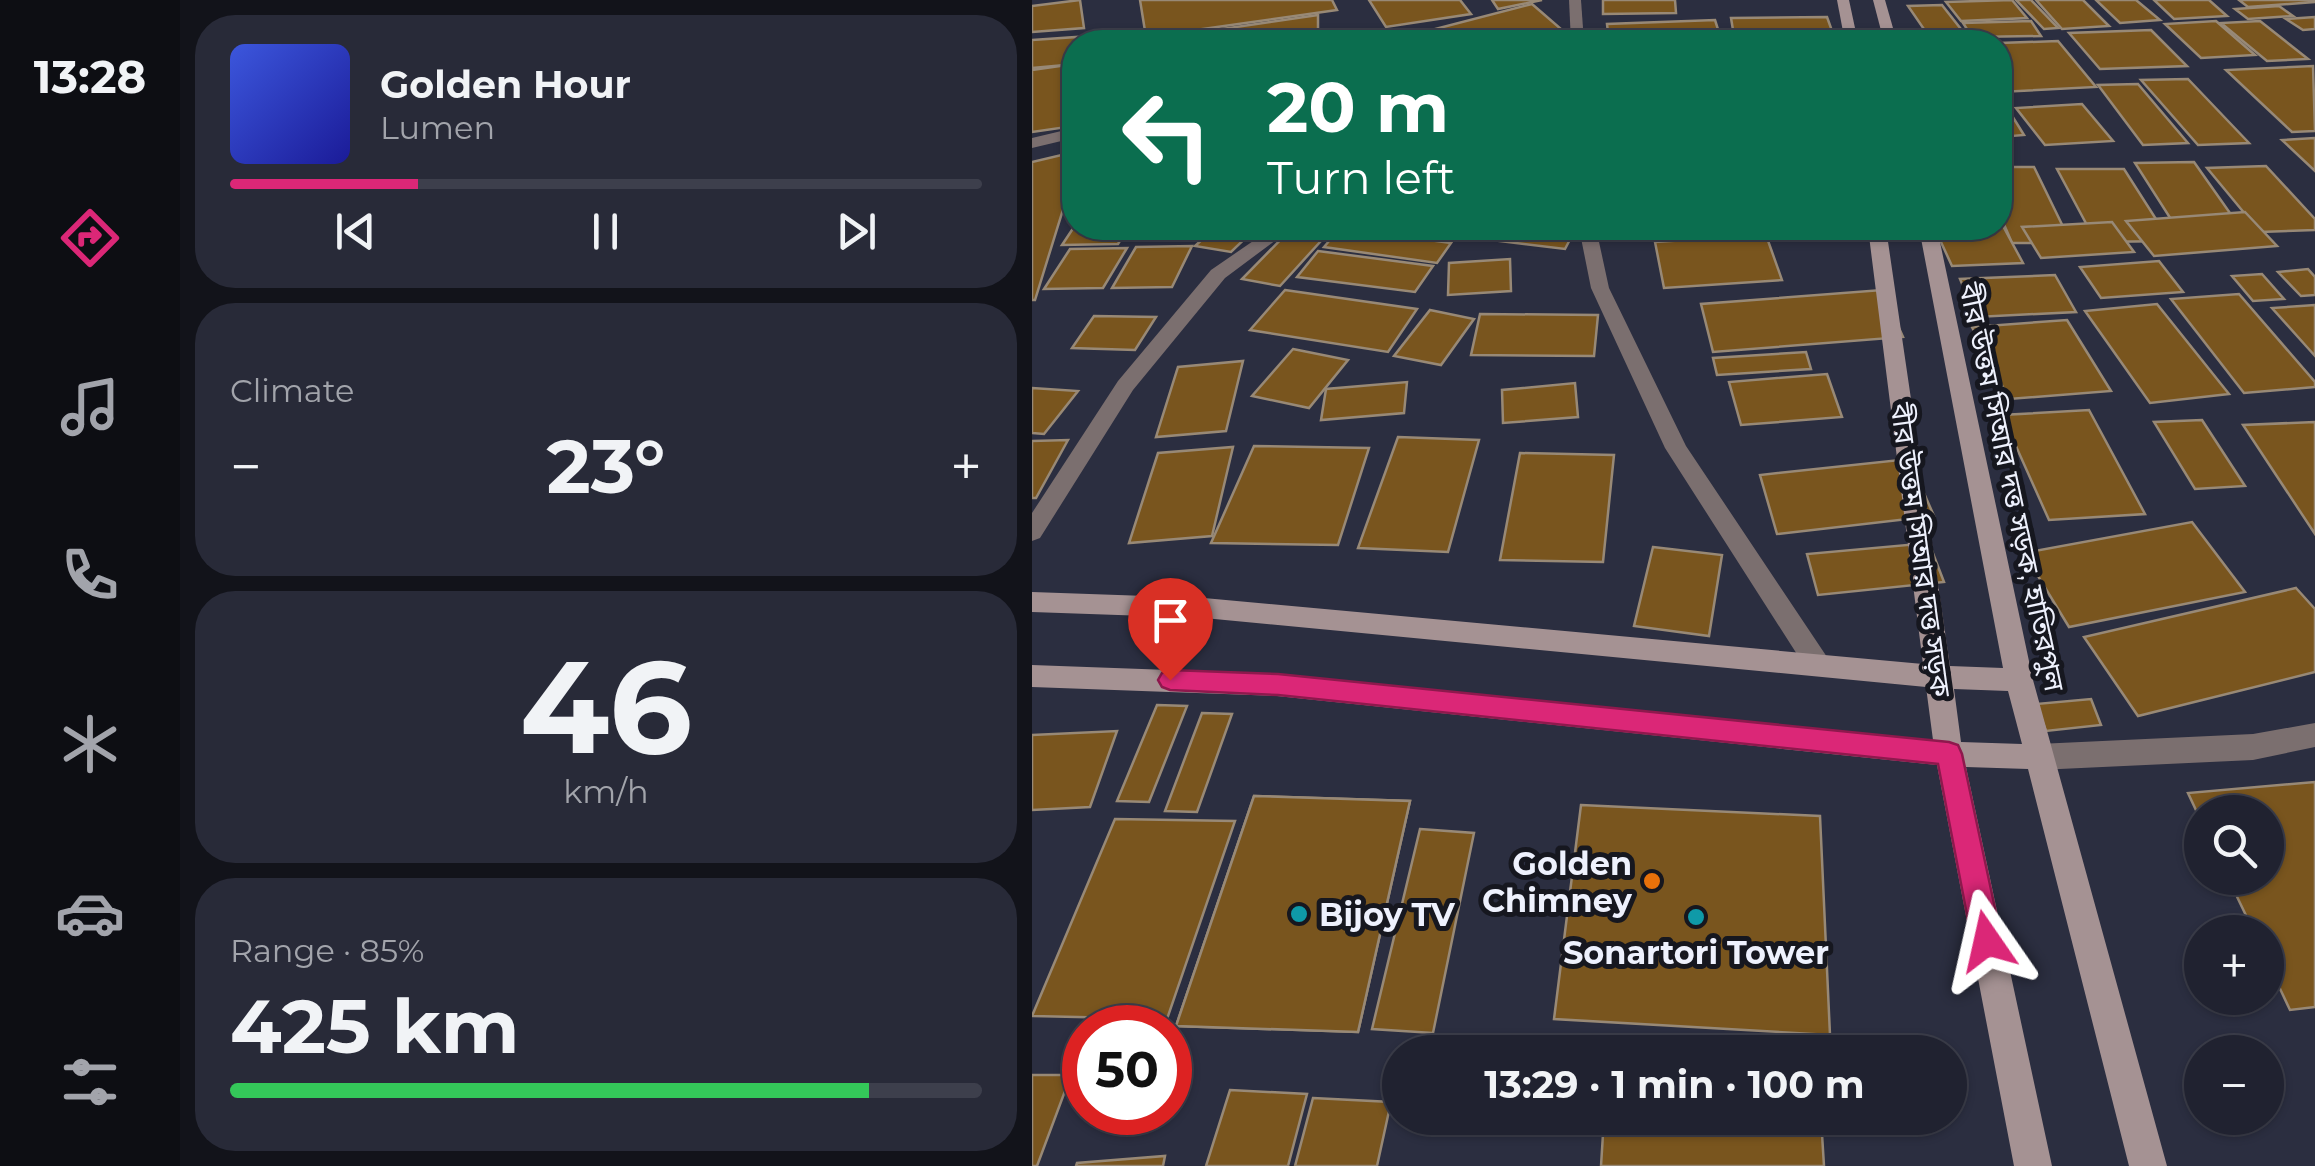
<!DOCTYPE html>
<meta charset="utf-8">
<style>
body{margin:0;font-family:Montserrat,"Noto Sans Bengali",sans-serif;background:#282a38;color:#f1f3f6;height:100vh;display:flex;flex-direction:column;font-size:38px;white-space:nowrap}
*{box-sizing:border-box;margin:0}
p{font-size:32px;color:#a2a4ab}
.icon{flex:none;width:55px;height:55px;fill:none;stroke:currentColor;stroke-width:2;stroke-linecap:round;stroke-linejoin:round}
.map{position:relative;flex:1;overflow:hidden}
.details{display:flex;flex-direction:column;gap:15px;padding:15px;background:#12131a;width:852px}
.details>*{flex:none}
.hud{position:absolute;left:30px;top:30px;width:950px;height:210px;border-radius:40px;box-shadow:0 2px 8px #0004,0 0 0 2px #3d3f4c;background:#0b6e4f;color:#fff;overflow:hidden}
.fabs{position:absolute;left:1152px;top:795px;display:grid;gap:20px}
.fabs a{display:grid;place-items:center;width:100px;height:100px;border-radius:50%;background:#202230;box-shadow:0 2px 8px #0004,0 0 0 2px #3d3f4c;font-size:50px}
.speed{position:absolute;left:30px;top:1005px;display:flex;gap:20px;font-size:50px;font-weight:700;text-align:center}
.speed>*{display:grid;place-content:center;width:130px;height:130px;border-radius:50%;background:#202230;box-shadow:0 2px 8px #0004,0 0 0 2px #3d3f4c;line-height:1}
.speed .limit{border:15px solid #d22;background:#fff;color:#111}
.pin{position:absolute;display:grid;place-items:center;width:85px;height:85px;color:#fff;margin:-102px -42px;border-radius:50% 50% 50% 0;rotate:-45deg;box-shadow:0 0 10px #0007}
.pin .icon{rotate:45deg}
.me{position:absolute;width:110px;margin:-55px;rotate:349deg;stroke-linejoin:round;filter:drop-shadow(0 0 8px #0008)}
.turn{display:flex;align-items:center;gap:35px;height:210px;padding:0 40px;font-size:45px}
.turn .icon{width:130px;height:130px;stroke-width:2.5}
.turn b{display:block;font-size:70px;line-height:85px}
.big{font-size:75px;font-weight:700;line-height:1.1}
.details .card{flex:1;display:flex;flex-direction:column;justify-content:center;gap:15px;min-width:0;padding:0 35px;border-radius:40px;background:#282a38}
.details .dial{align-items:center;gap:0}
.dial b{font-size:130px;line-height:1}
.song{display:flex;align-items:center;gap:30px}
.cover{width:120px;height:120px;border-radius:15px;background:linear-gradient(135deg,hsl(230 70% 55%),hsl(240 70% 35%))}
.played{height:10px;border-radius:5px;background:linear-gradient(90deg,#db2777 25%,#3d3f4c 25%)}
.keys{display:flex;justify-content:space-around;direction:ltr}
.heat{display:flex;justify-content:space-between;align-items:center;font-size:55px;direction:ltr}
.charge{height:15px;border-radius:8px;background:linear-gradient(90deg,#34c759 85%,#3d3f4c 0)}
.trip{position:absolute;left:350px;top:1035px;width:585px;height:100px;border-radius:50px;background:#202230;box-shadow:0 2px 8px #0004,0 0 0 2px #3d3f4c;font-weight:700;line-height:100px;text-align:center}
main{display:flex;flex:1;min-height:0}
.tab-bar{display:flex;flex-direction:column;width:180px;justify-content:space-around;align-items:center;background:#0d0e13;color:#a2a4ab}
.tab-bar .icon{width:70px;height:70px}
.tab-bar .current{color:#db2777}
.tab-bar b{font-size:45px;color:#f1f3f6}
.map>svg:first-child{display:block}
</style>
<main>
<nav class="tab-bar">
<b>13:28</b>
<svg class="icon current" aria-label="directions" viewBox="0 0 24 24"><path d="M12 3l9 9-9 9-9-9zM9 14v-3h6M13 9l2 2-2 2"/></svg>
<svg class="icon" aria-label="music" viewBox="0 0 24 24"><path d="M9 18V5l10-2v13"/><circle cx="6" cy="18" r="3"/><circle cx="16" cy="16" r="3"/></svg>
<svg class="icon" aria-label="phone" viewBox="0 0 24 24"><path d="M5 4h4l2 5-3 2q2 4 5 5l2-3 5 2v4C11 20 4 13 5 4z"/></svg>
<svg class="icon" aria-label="climate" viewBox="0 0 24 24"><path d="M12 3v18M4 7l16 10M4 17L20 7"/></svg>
<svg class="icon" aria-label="car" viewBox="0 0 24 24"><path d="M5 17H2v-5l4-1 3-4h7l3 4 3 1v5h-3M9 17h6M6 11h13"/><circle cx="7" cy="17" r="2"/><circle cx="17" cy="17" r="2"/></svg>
<svg class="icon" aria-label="filters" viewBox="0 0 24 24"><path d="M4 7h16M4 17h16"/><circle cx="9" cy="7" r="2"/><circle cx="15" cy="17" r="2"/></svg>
</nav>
<section class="details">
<div class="card">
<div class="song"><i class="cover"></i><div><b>Golden Hour</b><p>Lumen</p></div></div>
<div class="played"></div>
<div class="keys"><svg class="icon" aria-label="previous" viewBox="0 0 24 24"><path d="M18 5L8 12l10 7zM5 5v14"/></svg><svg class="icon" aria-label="pause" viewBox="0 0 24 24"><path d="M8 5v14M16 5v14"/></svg><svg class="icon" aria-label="next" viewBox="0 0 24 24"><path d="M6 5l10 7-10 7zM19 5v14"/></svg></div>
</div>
<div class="card"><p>Climate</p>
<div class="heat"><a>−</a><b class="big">23°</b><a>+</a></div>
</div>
<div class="card dial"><b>46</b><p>km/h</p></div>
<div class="card"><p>Range · 85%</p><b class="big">425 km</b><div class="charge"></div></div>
</section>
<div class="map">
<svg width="1283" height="1166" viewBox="0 0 1283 1166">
<rect width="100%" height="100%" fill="#2b2e40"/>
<g fill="#79551e" stroke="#988976" stroke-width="2.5">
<path d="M48,0L52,28L0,32V6Z"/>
<path d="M108,0H300L305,10L114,37Z"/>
<path d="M337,0H428L439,14L354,27Z"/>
<path d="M460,0H510L466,9Z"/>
<path d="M571,0H643L644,13L571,14Z"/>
<path d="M980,0L995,18L929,21L914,2Z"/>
<path d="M984,0H999L1026,28L1012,29Z"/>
<path d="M1004,0H1051L1077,26L1030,29Z"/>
<path d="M1064,0H1104L1128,20L1088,23Z"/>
<path d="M1122,0H1177L1195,16L1142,19Z"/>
<path d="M1207,0H1283V2L1216,7Z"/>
<path d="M500,4L529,29V42L357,41Z"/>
<path d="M910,5L932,33L896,35L876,6Z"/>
<path d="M1247,6L1261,16L1216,19L1203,9Z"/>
<path d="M286,15V35L252,42H101Z"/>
<path d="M795,17L804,42H703L699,18Z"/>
<path d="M1283,17V29L1271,30L1254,19Z"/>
<path d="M683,20L690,42H577L575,24Z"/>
<path d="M999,21L1009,36L940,37L931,23Z"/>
<path d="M1184,21L1223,55L1169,58L1133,24Z"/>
<path d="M1228,21L1276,59L1235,61L1189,23Z"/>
<path d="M1119,30L1155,66L1068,69L1037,33Z"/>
<path d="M45,37L33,65L0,68V40Z"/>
<path d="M1026,41L1064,87L968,92V43Z"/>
<path d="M42,64V126L0,132V70Z"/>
<path d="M1281,66L1283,131L1260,132L1194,70Z"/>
<path d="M1156,79L1217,143L1166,145L1109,80Z"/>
<path d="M1106,84L1156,143L1111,145L1066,85Z"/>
<path d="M1050,104L1081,141L1013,145L984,108Z"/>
<path d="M968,106H974L992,135L968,137Z"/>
<path d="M1283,138V171L1250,140Z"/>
<path d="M42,152V174L3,300H0V162Z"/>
<path d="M1162,162L1205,223L1142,224L1103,163Z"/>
<path d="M1234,166L1283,219V230L1228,232L1175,168Z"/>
<path d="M968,167H1002L1039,243H980L968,215Z"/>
<path d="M1025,169H1092L1138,241L1064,242Z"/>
<path d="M1213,212L1245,246L1122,256L1094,221Z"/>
<path d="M1080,222L1102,252L1009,258L990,227Z"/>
<path d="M971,226L991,263L920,266L903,229Z"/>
<path d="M42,227V228H96L86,244L30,245Z"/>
<path d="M183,228H224L199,252L163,246Z"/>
<path d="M260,228L298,231L248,286L210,279Z"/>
<path d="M308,228L419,243L405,263L292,247Z"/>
<path d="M362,228H544L533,249Z"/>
<path d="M734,235L750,280L632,288L623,242Z"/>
<path d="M160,246L140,287L80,288L104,247Z"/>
<path d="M95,248L71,288L12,289L38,249Z"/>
<path d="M286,251L401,266L383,292L265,277Z"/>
<path d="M478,259L479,291L416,295L417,263Z"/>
<path d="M1127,261L1151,292L1069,298L1048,267Z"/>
<path d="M1276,269L1283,277V295L1269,296L1246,272Z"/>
<path d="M1230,274L1252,299L1221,301L1200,276Z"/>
<path d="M1023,275L1044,312L944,317L928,279Z"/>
<path d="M253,290L385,309L356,352L218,330Z"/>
<path d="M850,290L871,337L681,352L669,304Z"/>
<path d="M1207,294L1283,382V387L1212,393L1139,299Z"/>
<path d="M1125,304L1197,394L1118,403L1053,311Z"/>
<path d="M1283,305V356L1240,308Z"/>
<path d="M398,310L442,319L409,365L362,356Z"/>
<path d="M448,314L566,315L562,356L439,355Z"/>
<path d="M62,316L124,317L103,350L40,348Z"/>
<path d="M1035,320L1079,391L977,399L940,327Z"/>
<path d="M261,349L316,360L277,408L220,396Z"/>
<path d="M774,352L779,369L685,375L681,358Z"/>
<path d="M211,361L194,431L124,437L146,367Z"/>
<path d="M795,374L810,417L709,425L697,382Z"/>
<path d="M375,382L372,413L289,420L294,389Z"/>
<path d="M543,383L546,417L471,423L470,390Z"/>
<path d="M0,388L46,391L12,434L0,433Z"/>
<path d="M1057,410L1113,514L1017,520L970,415Z"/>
<path d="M1170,420L1213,486L1163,489L1122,422Z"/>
<path d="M1283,422V534L1211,425Z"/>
<path d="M366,437L447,440L416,552L326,548Z"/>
<path d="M36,440L4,498H0V441Z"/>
<path d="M222,446L337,448L306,545L179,543Z"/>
<path d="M201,447L180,536L97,543L126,453Z"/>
<path d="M488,453L582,455L571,562L468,560Z"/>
<path d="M877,459L902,516L745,534L728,475Z"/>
<path d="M1160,522L1213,592L1037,627L992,553Z"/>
<path d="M897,543L912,582L786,595L775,554Z"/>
<path d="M621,547L690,555L677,636L602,626Z"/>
<path d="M1264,588L1283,609V672L1106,716L1052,637Z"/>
<path d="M1059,699L1069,725L1014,731L1004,704Z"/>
<path d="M125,705L155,706L117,802L85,801Z"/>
<path d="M170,713L200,714L165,812L133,811Z"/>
<path d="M85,731L58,807L0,810V735Z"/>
<path d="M1283,782V1007L1258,1010L1235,961V932H1222L1196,878H1235V812H1170V823L1156,793Z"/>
<path d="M222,796L378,801L326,1032L144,1026Z"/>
<path d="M222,796L378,801L326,1032L144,1026Z"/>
<path d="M549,805L788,816L798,1035L522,1019Z"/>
<path d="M83,819L203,821L135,1019L0,1016Z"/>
<path d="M388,829L442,833L401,1033L340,1029Z"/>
<path d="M0,1075H39L5,1166H0Z"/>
<path d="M198,1090L275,1094L256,1166H174Z"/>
<path d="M281,1098L359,1102L345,1166H263Z"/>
<path d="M572,1118H789L792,1166H569Z"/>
<path d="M133,1156L131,1166H44L45,1163Z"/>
</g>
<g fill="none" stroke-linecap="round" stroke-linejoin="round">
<g fill="#7b6f6f" fill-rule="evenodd">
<path d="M537,0H549L552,42H539Z"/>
<path d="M42,128V138L0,148V138Z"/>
<path d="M240,228H260L193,278L101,390L8,538L0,541V513L86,381L179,270Z"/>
<path d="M547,228H564L577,288L654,446L795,657L799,665L795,673L786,676L777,673L633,448L559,288Z"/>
<path d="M1283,723V747L1221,760L1006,770L996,766L992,757L996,748L1006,744L1221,734Z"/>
</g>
<g fill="#a59293" fill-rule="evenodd">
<path d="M805,0H817L826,42H813Z"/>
<path d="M841,0H853L865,42H852Z"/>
<path d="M836,228H854L918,666L971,668L887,228H905L1001,680L1135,1166H1097L996,769L934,767L1020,1166H982L905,765L245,696L0,687V665L245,674L901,740L894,687L172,618L0,612V592L172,598L891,664ZM922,689L976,691L990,744L929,742Z"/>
</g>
</g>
<path fill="#db2777" stroke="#8e194d" stroke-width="2.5" d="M138,670L246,674L917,742L926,745L930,754L970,941L966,951L955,956L945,951L940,941L906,764L246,695L138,690L130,687L126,680L130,673Z"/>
<circle fill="#e8710a" stroke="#16171f" stroke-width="4" cx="620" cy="881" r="10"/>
<g fill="#0f9aa8" stroke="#16171f" stroke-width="4">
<circle cx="267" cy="914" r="10"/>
<circle cx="664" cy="917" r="10"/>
</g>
<g text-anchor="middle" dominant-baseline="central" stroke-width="10" stroke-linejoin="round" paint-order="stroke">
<g font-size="28" fill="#eef1fd" stroke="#16171f">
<text transform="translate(980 487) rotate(78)">বীর উত্তম সিআর দত্ত সড়ক, হাতিরপুল</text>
<text transform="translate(889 550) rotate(82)">বীর উত্তম সিআর দত্ত সড়ক</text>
</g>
<g font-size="32" font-weight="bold" fill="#eef1fd" stroke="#16171f" text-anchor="end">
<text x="600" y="863">Golden<tspan x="600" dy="37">Chimney</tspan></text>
<text x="287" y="914" text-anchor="start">Bijoy TV</text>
<text x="664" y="952" text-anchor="middle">Sonartori Tower</text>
</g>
</g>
</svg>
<div class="fabs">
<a><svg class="icon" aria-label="search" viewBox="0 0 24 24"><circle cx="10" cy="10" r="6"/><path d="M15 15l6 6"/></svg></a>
<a>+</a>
<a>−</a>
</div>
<div class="speed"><div class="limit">50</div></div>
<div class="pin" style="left:138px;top:680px;background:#d93025"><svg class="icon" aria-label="arrive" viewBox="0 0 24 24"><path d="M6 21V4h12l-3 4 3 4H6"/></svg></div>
<svg class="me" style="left:955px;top:941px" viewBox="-20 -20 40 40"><path d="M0-17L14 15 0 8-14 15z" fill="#db2777" stroke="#fff" stroke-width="4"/></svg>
<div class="trip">13:29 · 1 min · 100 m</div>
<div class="hud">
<div class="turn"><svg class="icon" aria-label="left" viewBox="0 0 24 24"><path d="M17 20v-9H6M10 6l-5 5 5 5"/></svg><div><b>20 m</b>Turn left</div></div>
</div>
</div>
</main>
